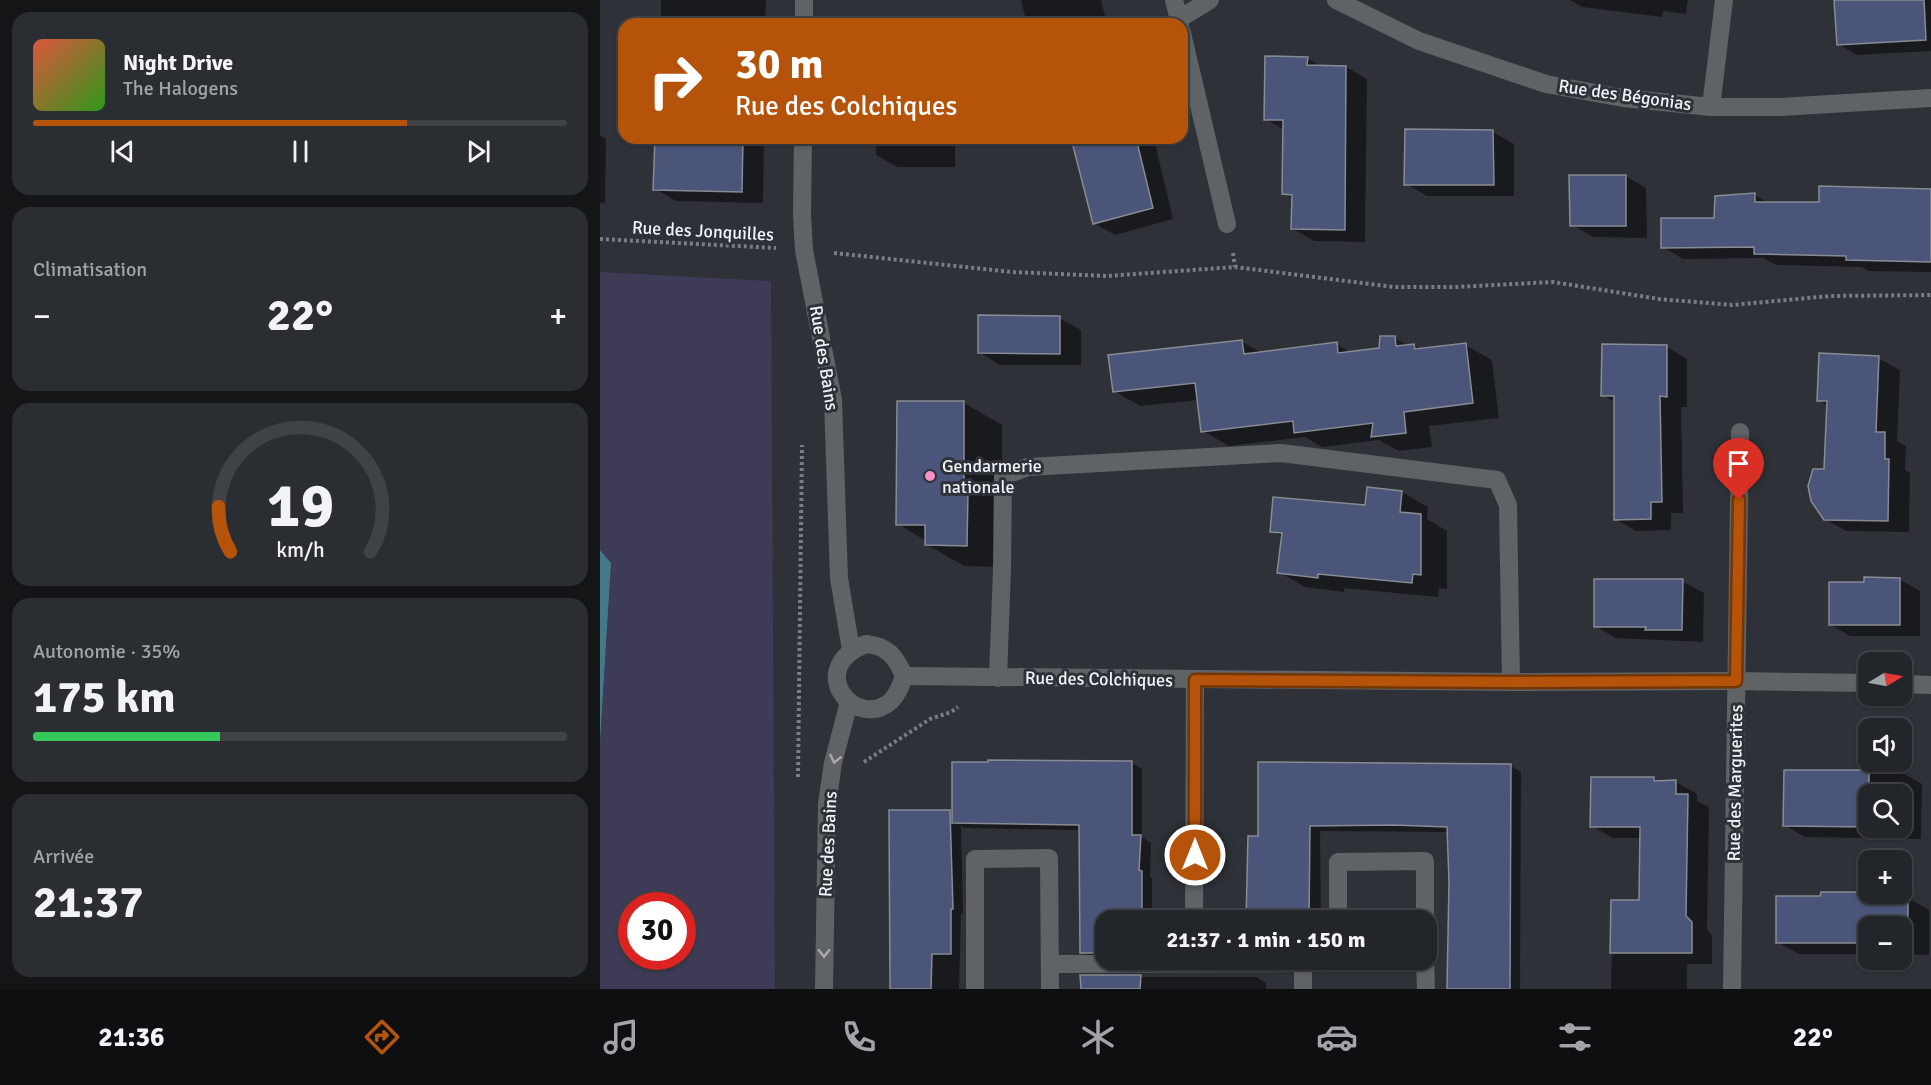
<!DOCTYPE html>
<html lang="fr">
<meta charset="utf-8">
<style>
body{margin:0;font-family:Signika,sans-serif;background:#2a2e32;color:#f1f3f6;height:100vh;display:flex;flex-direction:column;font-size:22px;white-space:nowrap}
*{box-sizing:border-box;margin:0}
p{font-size:20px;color:#a2a5a8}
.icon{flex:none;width:33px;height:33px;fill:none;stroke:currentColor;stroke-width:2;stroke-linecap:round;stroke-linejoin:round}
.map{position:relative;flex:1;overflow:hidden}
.details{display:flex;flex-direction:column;gap:12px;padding:12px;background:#131517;width:600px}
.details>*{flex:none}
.guide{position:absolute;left:18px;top:18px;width:570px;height:126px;border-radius:18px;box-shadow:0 2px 4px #0004,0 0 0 2px #3f4347;background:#b45309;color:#fff;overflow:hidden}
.needle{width:39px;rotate:80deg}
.controls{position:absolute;left:1258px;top:652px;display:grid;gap:12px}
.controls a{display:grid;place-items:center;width:54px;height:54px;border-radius:12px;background:#22262a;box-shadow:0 2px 4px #0004,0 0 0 2px #3f4347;font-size:30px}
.speed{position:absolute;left:18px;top:892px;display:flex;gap:12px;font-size:30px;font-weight:700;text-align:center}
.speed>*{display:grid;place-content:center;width:78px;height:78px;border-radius:50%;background:#22262a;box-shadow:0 2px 4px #0004,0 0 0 2px #3f4347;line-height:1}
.speed .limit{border:9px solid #d22;background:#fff;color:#111}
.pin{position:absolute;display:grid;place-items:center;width:51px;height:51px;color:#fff;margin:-62px -26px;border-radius:50% 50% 50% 0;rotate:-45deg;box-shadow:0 0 6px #0007}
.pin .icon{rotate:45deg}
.me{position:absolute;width:66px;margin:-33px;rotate:0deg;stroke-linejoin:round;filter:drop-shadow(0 0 4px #0008)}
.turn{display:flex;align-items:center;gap:21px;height:126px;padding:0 18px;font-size:27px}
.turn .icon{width:78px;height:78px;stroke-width:2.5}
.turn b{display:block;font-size:42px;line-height:51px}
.big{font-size:45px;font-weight:700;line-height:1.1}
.details .card{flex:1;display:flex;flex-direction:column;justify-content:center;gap:9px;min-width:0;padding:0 21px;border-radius:18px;background:#2a2e32}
.details .dial{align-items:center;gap:0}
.dial svg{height:156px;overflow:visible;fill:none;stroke:#3f4347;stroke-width:7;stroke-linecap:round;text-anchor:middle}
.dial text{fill:#f1f3f6;stroke:none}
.song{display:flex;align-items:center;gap:18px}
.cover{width:72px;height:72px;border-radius:9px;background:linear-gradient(135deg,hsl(10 70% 55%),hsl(110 70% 35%))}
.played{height:6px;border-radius:3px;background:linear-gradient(90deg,#b45309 70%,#3f4347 70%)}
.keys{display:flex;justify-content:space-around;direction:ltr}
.heat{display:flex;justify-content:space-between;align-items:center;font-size:33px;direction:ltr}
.charge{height:9px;border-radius:4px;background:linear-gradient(90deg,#34c759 35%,#3f4347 0)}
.trip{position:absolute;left:495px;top:910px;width:342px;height:60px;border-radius:18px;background:#22262a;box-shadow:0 2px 4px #0004,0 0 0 2px #3f4347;font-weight:700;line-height:60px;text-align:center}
.menu{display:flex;height:96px;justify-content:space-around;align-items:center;background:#0e0f11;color:#a2a5a8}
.menu .icon{width:42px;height:42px}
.menu .current{color:#b45309}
.menu b{font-size:27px;color:#f1f3f6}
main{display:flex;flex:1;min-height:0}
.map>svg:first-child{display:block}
</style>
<main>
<section class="details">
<div class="card">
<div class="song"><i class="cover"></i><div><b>Night Drive</b><p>The Halogens</p></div></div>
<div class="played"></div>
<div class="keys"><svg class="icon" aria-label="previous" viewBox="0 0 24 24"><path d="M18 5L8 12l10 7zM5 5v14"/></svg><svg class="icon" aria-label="pause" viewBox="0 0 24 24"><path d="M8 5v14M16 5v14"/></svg><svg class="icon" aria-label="next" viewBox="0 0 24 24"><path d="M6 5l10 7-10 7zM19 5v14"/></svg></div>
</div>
<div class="card"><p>Climatisation</p>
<div class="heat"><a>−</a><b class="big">22°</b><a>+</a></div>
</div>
<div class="card dial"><svg viewBox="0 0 100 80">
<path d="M14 69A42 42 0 1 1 86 69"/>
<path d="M14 69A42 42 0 0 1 8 46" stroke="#b45309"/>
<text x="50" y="56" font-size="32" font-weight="700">19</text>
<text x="50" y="72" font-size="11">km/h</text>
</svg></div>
<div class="card"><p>Autonomie · 35%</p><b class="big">175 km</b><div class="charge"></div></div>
<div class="card"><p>Arrivée</p><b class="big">21:37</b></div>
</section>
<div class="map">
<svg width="1331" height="989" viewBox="0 0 1331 989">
<rect width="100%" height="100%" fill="#2e3238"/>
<path fill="#3e3b57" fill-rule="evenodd" d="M0,272L171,281L175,989H0V742L11,563L0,550ZM32,906H82V957H32Z"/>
<path fill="#447a87" d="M0,550L11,563L0,742Z"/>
<g fill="#0007" fill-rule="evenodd">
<path d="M61,0H166L165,24H61Z"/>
<path d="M421,0H501L507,24H427Z"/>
<path d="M970,0H1088L1086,14L1063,11L1062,17L982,7Z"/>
<path d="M1236,0H1331V51L1257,55L1238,44Z"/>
<path d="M707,58L722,67H746L767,79L765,242L714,241L693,229V199L684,194L685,130L665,119Z"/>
<path d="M807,131L893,132L914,144V196H827L806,184Z"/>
<path d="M0,135L6,139L5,203H0Z"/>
<path d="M56,138H164L163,203L76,201L55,189Z"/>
<path d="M276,138H355V167H297L276,155Z"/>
<path d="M464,138L554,139L573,219L515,235L494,223L474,147L465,141Z"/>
<path d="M1025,176L1046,188L1047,238L993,237L972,225Z"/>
<path d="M1331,190V272L1268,271L1262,267L1176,265L1163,258L1083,259L1063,247L1115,219L1154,195L1169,203H1221Z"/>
<path d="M459,318L481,330V365H400L379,352Z"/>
<path d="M794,338L809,346L814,345L822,350L865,345L892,360L899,418L829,426L832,447L799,451L779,440L722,447L705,437L629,446L603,431L599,400L540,406L514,391L642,342L662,353L736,344L751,353L781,349Z"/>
<path d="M1067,347L1087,359V407H1081L1083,513H1071V530L1036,531L1015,519V402L1002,395Z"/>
<path d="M1278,358L1300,370L1297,441L1306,446L1305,470L1310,473L1309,532L1246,531L1225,519L1228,406L1218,400Z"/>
<path d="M364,403L402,425V513L405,567L364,566L326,544V541L298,524Z"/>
<path d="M768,489L802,492L828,507L827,519L847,531V589L839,588L838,597L744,588V592L705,587L679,572L683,537L671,531L767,507Z"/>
<path d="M1299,579L1320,591V636H1250L1230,624L1266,584Z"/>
<path d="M1082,581L1104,593L1103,642L1016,638L995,626Z"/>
<path d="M532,763L542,769V837L551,843L550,877L552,878V921H506V958H492L481,952L480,830L364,828L361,826L363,914H361L359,989H289L290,811H350L354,814Z"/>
<path d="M911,766L921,772L920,989H848L851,881L848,832L720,831L721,921H648L659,838Z"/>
<path d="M1185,771L1301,772L1322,784L1321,839L1205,837L1184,825ZM1269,795H1302V828H1269Z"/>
<path d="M1054,779L1059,782H1076L1097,794V801L1109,807L1107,929L1112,936V964H1087V989H1011L1013,902H1041L1042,838H1013L992,826Z"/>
<path d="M1264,894L1271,898H1308L1329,910V955L1302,954V927H1269V954H1199L1177,942L1221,897Z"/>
<path d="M482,977H656L666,983V989H482Z"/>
</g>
<g fill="#4a5579" stroke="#888b93" stroke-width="1.5">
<path d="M1234,0H1324L1326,40L1237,45Z"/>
<path d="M665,56L708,57L707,65L746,66L745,230L691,229L692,195L682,194L683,120H664Z"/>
<path d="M805,129L893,130L894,185H804Z"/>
<path d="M55,138H143L142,192L53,190Z"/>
<path d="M471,138H536L553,208L493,224Z"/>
<path d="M969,175H1026V226H970Z"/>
<path d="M1219,186L1331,189V262L1246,260V256L1154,254V247L1061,248V218H1114L1115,196L1155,193V202H1219Z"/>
<path d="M378,315L460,316V354L378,353Z"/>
<path d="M780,336H795L796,346L814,344L815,349L866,343L873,403L804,412L806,433L771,437L773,423L694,433L693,421L601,432L595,383L513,392L508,355L642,340L644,354L737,342L738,353L779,348Z"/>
<path d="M1002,344L1067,345V397L1060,396L1062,502H1051V519L1014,520V396H1001Z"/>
<path d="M1219,353L1279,356L1276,432H1285V459H1289L1288,521L1224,520L1211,501L1208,486L1213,469H1224L1227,401H1217Z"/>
<path d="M297,401H364V491L368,492L367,546L325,545V525H296Z"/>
<path d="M767,487L802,491L800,512L821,514V575L813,574L812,583L718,574V578L677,573L682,533L670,532L673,497L765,505Z"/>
<path d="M1264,577L1300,578V625H1229V582H1264Z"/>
<path d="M994,579H1083L1082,630H1045L1046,627H994Z"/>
<path d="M388,760L532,761V835H541L539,870L542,871V921H506V953H480L479,825L352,823V762H388Z"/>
<path d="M658,762L911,764L910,989H847L849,881L847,827L793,825L710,826L709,921H646L648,836H658Z"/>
<path d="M1184,770H1269V827L1183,826Z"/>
<path d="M991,777H1054V781L1076,780V794H1088L1086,916L1092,922V953H1010L1011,900H1039L1040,827H990Z"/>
<path d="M289,810H350L353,909H351V954H332L331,989H290Z"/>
<path d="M1221,892H1264V896H1308V943H1302V927H1269V943H1176V896H1220Z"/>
<path d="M480,975H541L540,989H481Z"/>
</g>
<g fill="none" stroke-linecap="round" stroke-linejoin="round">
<g stroke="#7a7d83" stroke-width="4" stroke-dasharray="3 3" stroke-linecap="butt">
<path d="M0,239L176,248"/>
<path d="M234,253L412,272L507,276L635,267L794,287H856L953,282L1059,299L1132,305L1230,296L1331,295"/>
<path d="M633,253L635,267"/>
<path d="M264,762L330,719L351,712L358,707"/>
<path d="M198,777L202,445"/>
</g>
<g stroke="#606365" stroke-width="18">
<path d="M574,0L580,24"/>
<path d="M736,0L819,41L946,84L1023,98L1111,107H1180L1331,98"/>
<path d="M579,19L610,0"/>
<path d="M204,24V0"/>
<path d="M582,33L627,224"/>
<path d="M1111,107L1124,0"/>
<path d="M203,138L202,215L204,250L233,400L239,578L251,650"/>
<path d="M266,644C288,646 296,657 304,676C301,685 298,694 291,701C255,732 204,668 266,644Z"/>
<path d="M304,676L911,682L1136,681L1269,683"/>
<path d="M398,678L402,569L403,476L428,467L681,453L897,480L908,505L911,682"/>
<path d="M1302,684L1331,685"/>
<path d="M594,921L595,680"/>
<path d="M738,921V862L825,861V921"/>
<path d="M825,960L826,989"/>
<path d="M703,963V989"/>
<path d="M450,964L739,963V960"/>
<path d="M224,989L227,804L233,763L249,702"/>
<path d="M375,989V859L449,858L450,989"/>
<path d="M1132,989L1140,432"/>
</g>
</g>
<defs><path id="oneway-chevron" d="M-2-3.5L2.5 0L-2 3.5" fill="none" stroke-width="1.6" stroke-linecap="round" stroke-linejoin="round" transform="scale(1.5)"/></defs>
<g stroke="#a8aaae">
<use href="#oneway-chevron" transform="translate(235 759) rotate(103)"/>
<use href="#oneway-chevron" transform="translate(224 953) rotate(90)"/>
</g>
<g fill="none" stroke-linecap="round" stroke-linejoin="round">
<defs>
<path id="route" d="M595,855V680L911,682L1136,681L1139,500"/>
</defs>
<use href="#route" stroke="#753606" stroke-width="15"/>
<use href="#route" stroke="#b45309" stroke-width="10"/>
</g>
<circle fill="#f890ca" stroke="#2e3238" stroke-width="2" cx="330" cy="476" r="6"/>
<g text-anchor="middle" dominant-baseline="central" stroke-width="6" stroke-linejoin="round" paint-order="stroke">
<g font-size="18" fill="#eff2f6" stroke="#2e3238">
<text transform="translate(1025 95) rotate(8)">Rue des Bégonias</text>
<text transform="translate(103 231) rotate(3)">Rue des Jonquilles</text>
<text transform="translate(224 358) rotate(81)">Rue des Bains</text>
<text transform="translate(499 679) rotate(1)">Rue des Colchiques</text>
<text transform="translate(1135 783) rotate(-89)">Rue des Marguerites</text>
<text transform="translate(228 844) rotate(-87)">Rue des Bains</text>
</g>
<g font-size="18" fill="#eff2f6" stroke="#2e3238" text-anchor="start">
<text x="342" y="466">Gendarmerie<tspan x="342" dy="21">nationale</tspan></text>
</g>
</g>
</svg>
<div class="controls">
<a><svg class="needle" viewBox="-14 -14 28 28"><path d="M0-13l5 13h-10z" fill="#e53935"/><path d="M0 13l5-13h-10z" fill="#a2a5a8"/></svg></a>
<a><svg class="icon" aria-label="sound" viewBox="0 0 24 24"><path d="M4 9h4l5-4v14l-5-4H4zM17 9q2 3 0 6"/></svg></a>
<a><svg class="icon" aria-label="search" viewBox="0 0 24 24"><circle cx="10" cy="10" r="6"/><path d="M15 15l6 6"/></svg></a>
<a>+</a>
<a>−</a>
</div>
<div class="speed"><div class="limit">30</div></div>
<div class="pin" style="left:1139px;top:500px;background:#d93025"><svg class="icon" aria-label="arrive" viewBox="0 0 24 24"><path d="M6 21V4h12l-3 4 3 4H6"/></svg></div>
<svg class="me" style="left:595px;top:855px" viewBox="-20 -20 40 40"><circle r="17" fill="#b45309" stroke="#fff" stroke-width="3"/><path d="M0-11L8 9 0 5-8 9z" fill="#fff"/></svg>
<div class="trip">21:37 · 1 min · 150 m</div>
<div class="guide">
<div class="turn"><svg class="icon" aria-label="right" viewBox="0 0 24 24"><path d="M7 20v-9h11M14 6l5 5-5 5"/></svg><div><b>30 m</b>Rue des Colchiques</div></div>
</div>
</div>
</main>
<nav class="menu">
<b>21:36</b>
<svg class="icon current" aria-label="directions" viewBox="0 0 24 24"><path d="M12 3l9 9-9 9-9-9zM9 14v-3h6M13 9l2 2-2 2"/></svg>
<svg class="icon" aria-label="music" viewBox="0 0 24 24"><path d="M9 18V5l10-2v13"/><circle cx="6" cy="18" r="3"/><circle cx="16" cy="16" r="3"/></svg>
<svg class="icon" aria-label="phone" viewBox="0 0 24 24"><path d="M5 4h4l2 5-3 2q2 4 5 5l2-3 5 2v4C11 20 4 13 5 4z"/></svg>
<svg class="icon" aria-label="climate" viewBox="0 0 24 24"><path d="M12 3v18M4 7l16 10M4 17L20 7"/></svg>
<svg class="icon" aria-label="car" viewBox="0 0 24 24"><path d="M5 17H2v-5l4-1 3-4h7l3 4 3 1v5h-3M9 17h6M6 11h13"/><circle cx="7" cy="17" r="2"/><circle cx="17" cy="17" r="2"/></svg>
<svg class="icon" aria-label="filters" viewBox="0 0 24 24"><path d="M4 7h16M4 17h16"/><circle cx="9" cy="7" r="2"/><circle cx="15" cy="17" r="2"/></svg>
<b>22°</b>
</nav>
